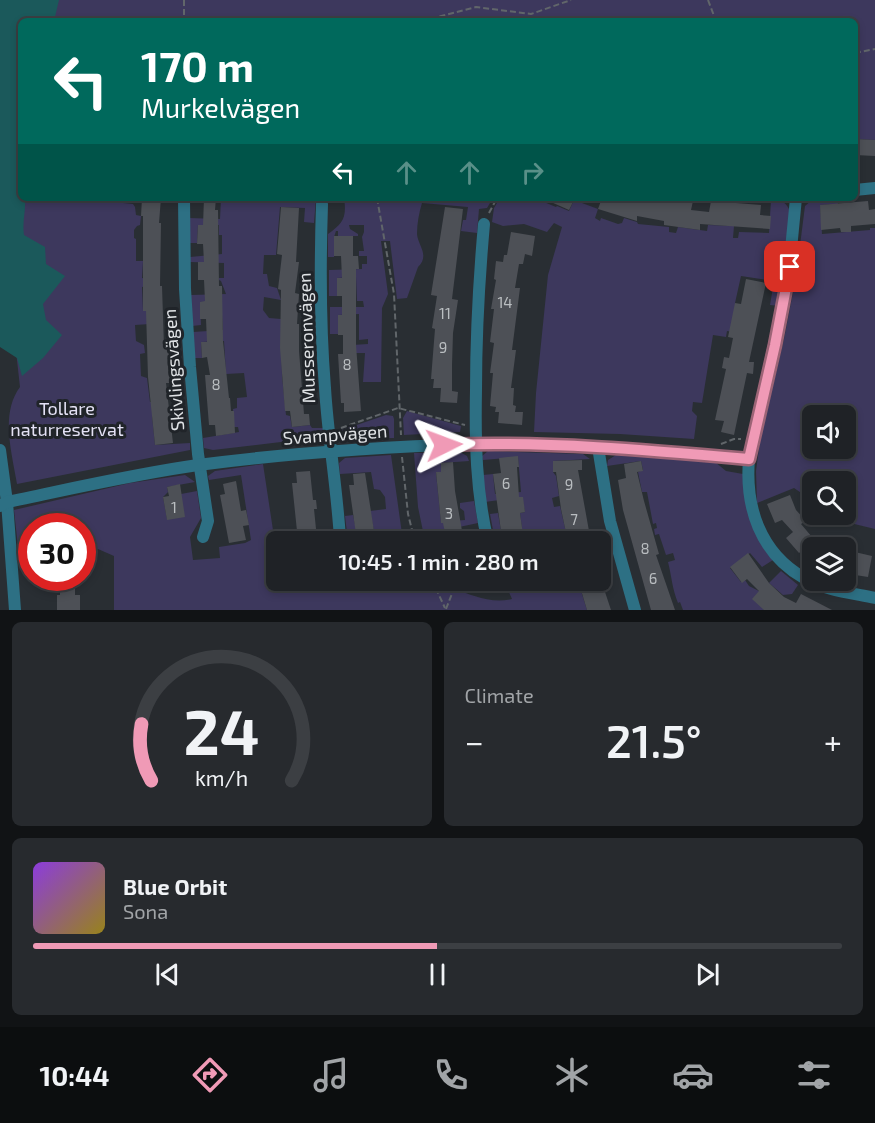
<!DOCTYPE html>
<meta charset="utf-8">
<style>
body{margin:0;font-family:"Exo 2",sans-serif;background:#272a2e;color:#f1f3f6;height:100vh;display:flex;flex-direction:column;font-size:22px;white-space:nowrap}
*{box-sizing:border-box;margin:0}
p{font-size:20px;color:#a1a4a7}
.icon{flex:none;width:33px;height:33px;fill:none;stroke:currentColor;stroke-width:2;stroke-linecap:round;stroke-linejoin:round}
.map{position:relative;height:610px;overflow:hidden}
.panel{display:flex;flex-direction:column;gap:12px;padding:12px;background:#111315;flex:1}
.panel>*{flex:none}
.hud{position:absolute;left:18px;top:18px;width:840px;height:183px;border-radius:9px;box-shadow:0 3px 9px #0003,0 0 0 2px #3c3f43;background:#00695c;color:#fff;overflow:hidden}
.fabs{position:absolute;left:802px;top:405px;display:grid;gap:12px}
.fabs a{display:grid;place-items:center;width:54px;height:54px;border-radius:9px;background:#1f2226;box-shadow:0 3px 9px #0003,0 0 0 2px #3c3f43;font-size:30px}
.speed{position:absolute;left:18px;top:513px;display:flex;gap:12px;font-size:30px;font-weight:700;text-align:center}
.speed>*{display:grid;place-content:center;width:78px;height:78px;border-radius:50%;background:#1f2226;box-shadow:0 3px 9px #0003,0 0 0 2px #3c3f43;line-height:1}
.speed .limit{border:9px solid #d22;background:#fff;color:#111}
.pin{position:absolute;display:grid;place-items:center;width:51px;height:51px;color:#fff;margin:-26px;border-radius:12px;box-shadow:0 3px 9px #0006}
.me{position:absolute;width:66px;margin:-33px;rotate:87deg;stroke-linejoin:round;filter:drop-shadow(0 0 4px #0008)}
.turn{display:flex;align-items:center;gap:21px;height:126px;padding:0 24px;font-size:27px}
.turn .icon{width:78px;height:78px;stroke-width:2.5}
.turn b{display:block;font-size:42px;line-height:51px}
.lanes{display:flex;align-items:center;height:57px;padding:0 24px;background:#0003;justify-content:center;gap:30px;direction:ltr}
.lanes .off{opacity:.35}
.big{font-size:45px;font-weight:600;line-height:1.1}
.panel .tile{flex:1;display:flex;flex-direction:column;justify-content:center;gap:9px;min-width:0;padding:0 21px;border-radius:9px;background:#272a2e}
.panel .dial{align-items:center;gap:0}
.dial svg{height:156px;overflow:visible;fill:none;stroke:#3c3f43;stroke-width:7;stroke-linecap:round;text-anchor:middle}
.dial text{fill:#f1f3f6;stroke:none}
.song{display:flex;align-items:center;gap:18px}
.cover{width:72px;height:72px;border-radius:9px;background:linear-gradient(135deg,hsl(270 70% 55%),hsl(50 70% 35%))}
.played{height:6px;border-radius:3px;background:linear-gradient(90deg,#f09ab6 50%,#3c3f43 50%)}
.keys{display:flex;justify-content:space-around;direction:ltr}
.heat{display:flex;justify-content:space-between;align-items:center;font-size:33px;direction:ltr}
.panel .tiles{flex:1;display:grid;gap:12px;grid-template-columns:1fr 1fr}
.tile:last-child{grid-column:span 2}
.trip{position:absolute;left:266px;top:531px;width:345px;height:60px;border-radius:9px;background:#1f2226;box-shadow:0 3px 9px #0003,0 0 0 2px #3c3f43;font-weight:600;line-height:60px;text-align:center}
.menu{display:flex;height:96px;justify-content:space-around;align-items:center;background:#0c0e0f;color:#a1a4a7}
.menu .icon{width:42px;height:42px}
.menu .selected{color:#f09ab6}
.menu b{font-size:27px;color:#f1f3f6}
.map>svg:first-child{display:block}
</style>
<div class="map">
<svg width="875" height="610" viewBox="0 0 875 610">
<rect width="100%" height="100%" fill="#292e33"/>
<g fill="#3d385d" fill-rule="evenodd">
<path d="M0,0H875V140L855,139V21H21V198H123V203L133,204L135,207L136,215L141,216L140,225L137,226L134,230V238L136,239V261H143L142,278L148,279V286L142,287L143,311H150V324L135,325L136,341L144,345L145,353L140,354L141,376L147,378L150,402H155L152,416L155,445L190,443V450L17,484C12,453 0,414 20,387L0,208Z"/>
<path d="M221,198H316L314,223L304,222L305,208L280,207L276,255H264L263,274H267L269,286L277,288L281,300L264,297L263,310L269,318L281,319L282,376L286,415L290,416L292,427L310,425L312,428H323V433L314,438L213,450L204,448L203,438L239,432L238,427H234L233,409L237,408V398L247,397L244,373L226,374L224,341L201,342L202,358H194L193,332L223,330L221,301L200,302L201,325L192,326L191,295L226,294L221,281L219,280V278H224V263L190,262V257L222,254V235H219V225H198L197,243H189V218L220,219Z"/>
<path d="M344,198H493L487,208L479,209L477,233L461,231L463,220H466L468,207L422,203C419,213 417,223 417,234C418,246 430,255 418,267L407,298L397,299L390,241H381L388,294L382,308L381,382H363L365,353H352V345L368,344V339L359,340V314L338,315V334H330V307H364L363,301H357L356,277L337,278V296H329V270L362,269V264H367V256H359V251H364L362,237L364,232V225H349L350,229L358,234V236H338V231H336L334,237V257H328V234C343,223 347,218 344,198Z"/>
<path d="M500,198H540L539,200L556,207L557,206L569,211L574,200L598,209L595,218L600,221L601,218L618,224L622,223L624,218L637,222L638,224L669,227V232L676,233L678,227L707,231L708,225L734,226L733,238H738L739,232L769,233L771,200C781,200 787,202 790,212L780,306L770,305L774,281L741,276L735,303L739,333L727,331L726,337L713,335L702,403L693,402L692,411L697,416L694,439L620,434L534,432L536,393L548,275L562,227L554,223L547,232L524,224L503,226L492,222L494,208Z"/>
<path d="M837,198L838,204L820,205L822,234L870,230V228H875V529L842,521L832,515L846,514V482H813V501L794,488L757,503L756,471L760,441L784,339L796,277L805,206L812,200ZM813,416H846V448H813Z"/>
<path d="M407,411L461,426L460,432L404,435L403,418Z"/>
<path d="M386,415L393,416L394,419V438L343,439L338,436L339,431Z"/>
<path d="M488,451L583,454L590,459L553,461V472L556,476L559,496L552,498L554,507L560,506L568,541H533H535L534,536L507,541H495L490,514L498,513L501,531L522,528L520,513L525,512L522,497L485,502L483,475L493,474L495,494L521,492L518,457L483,460L482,456Z"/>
<path d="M460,452L467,456L469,461L441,463V472L436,473L441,522L465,520L464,511L460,508V503L474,501L478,523L445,530L447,541H425L418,507L414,453Z"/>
<path d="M391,455L403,541H348L345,516L353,515L357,534L374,531L370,511L386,509L385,497L380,490L374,489L371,472L340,474L339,463L345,458Z"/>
<path d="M616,455L715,462L726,471L743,474C746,506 751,536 773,560L762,567L750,553L730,568L741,582L745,580L749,586L759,591L764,610H683L680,602L678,603C672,588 672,578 668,562L675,560L673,553L666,555L659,534L655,535L654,529L657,528L656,523L653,524L647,492H642L638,472L643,470L641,461L607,466L608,460Z"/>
<path d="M263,464L276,550V580L457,581L452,588C472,595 490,604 512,599L504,581H578L587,610H114V556L98,549L83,550L82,526H32L31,555L19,556L14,510L130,483L185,475L195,482L167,487L168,492L163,497L167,519L181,494L197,491L201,518L190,537L193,560L220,558L219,547L245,543L251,540L241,475L209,480L208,476L215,471Z"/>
<path d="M781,571L798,585L792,594L783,595L769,583Z"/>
</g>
<path fill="#1b595b" d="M0,0H59L54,21H21V198H25C26,211 22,222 24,235L45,247L46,264L65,276L43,304L46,320L62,335L43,358L22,376L17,358L0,347Z"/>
<g fill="#4d5056">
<path d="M855,139L875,140V156L855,155Z"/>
<path d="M142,198H161L159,223H161L160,286H162L164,347H168L169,352L170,383H166L173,443L155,445L148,377L146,311H143V216H141Z"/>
<path d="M204,198H216L215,210H218L219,286H222L223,341L229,398H230L231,411H234L235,433L216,436L215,425H209L205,375H210L207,357L202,358L201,342H207L206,319H200V302L205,301L204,280H198V262H204L203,244H197L198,225H203Z"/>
<path d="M542,198H575L569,210Z"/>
<path d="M602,198H675L693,201L691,210L709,212L711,201L761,205L760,215L771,216L770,229L700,224V230L664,225V221L637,216V221L598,209Z"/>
<path d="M868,201L869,210L875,209V224L851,226V232H841L840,228L821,230L820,205Z"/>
<path d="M281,207L299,208L296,262H299L295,293L299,294L297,324H299V351L304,414H309L310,425L292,427L290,411H285L280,348L281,290L278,289L282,255L277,254Z"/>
<path d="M445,207L463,209L452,299L458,300L453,333L452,365V391L458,392L457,403L440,402L441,388H433L434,379H431L435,329L432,328L437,296L431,295Z"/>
<path d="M511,232L535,236L532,256L525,254L523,264H519L515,288H520L512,350H516L511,388H514L513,405L516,406L515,412H523L522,425L498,423L499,412H495L496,407L490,406L493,373H490L494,343L490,342L494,309H491L496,280L494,279L496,261L503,262L504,255H507Z"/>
<path d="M334,236H353V256H358L359,269H356V345L361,411L344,412V403H341L338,354H343V335H338V315H342V296H337V278H342L341,256H334Z"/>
<path d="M746,279L766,283L749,362H754L753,374L747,373L734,435L721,432L724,421L715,420L726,369L722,368L724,357L729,358L733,338L728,337L735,303L741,304Z"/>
<path d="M518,456L519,467H517L519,497H523L525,512L520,513L524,542H513L511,529L501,531L493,474L501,473L499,458Z"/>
<path d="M582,460V470H578L591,542H568L561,509L556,472H553V461Z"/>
<path d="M641,461L643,471L637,472L644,501L659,554L656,555L675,610H651L623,510L618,480L626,478L624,464Z"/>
<path d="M453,462L455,491L464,542H447L443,523H441L436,472H441V463Z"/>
<path d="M310,471L313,500H316L317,509H314L316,529L297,531L292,483H297L296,472Z"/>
<path d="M365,473L374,531L356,534L349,485H354L353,474Z"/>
<path d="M236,481L241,511L246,510L249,525L243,526L246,540L229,543L220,495L225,494L223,484Z"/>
<path d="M180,484L185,517L167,520L163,497L169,496L167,487Z"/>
<path d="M790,495L796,510L806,521L801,524L812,537L842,544L841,548H805L799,553L786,538L793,532L782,520L775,523L767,504Z"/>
<path d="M846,550L872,556L868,577L849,574L851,566L846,565Z"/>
<path d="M748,553L769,583L784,597L796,603L801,594L832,610H764L752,599L759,591L747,579L742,583L730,567Z"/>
<path d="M60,578H75V595H80V610H57V595H60Z"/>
<path d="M578,580H601L611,610H587Z"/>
</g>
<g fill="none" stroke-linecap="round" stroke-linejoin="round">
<g stroke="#61666a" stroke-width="2" stroke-dasharray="6 3" stroke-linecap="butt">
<path d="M184,0V21"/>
<path d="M708,0L716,21"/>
<path d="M422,21L476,7L531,14L571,0"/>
<path d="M855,53L875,49"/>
<path d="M377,198L394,294L401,435"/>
<path d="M489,213L497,198"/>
<path d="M341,428L398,408L465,425"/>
<path d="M721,444L734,439H741"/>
<path d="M402,457L408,514L415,542"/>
<path d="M432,580L445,608"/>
<path d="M446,609L453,591L462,580"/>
</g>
<g stroke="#2d7084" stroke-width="12">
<path d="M855,190L875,188"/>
<path d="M184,198L185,289L190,367L198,454L208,521L203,537"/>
<path d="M796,198L788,280L749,459C745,507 760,553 804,578C824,590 852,593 875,598"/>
<path d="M322,204C320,265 320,327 325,388C328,438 337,488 340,539L338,542"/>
<path d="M484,224C479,280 476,335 476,390C475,441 476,492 488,542"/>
<path d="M598,447L610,521L635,610"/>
<path d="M0,450L7,502L15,610"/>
<path d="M0,506L7,502C70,489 134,474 198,465C289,453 381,447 473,444C563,441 659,451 749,459"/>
</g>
</g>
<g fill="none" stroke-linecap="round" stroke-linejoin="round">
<defs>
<path id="route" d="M444,445C546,441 648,450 749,459L775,345L790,267"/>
</defs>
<use href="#route" stroke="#9c6476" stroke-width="15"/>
<use href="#route" stroke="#f09ab6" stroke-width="10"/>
</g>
<g text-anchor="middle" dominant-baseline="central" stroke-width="6" stroke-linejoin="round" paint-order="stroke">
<g font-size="15" fill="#babec1">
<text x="505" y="302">14</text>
<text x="445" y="313">11</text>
<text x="443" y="347">9</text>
<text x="347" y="364">8</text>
<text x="216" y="384">8</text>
<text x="506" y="483">6</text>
<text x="569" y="484">9</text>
<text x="174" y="507">1</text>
<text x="449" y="513">3</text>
<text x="574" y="519">7</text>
<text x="645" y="548">8</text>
<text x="653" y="578">6</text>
</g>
<g font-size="18" fill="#dfe2e5" stroke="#202429">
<text transform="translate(306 338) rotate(-92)">Musseronvägen</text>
<text transform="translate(173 370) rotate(-94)">Skivlingsvägen</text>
<text transform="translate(335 434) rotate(-4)">Svampvägen</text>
</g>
<g font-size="18" fill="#e4e2f5" stroke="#202429">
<text x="67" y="408">Tollare<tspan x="67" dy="21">naturreservat</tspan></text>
</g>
</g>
</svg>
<div class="fabs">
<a><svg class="icon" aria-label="sound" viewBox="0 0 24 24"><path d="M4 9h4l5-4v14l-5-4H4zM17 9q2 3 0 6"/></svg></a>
<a><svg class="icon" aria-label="search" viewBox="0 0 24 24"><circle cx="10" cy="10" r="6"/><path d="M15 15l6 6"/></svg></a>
<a><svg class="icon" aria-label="layers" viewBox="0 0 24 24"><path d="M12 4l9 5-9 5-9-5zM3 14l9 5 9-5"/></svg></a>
</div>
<div class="speed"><div class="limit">30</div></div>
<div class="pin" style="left:790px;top:267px;background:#d93025"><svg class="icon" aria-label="arrive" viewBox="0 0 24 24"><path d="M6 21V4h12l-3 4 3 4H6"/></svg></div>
<svg class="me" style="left:444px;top:445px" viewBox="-20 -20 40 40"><path d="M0-17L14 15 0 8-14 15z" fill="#f09ab6" stroke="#fff" stroke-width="4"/></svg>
<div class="trip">10:45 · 1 min · 280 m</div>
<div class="hud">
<div class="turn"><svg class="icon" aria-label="left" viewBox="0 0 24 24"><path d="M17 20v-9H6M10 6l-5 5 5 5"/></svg><div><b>170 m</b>Murkelvägen</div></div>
<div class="lanes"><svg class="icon" aria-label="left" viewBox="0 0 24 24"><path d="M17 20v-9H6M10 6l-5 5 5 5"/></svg><svg class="icon off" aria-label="ahead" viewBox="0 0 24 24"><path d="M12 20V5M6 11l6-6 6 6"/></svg><svg class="icon off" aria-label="ahead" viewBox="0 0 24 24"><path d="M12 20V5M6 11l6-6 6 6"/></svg><svg class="icon off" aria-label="right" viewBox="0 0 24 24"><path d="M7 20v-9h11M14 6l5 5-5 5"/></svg></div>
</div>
</div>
<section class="panel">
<div class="tiles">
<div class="tile dial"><svg viewBox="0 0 100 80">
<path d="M14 69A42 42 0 1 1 86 69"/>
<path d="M14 69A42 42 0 0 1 9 40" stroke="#f09ab6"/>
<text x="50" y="56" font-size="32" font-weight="700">24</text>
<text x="50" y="72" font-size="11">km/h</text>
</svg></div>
<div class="tile"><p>Climate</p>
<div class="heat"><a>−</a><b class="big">21.5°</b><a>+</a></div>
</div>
<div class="tile">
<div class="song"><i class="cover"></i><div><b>Blue Orbit</b><p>Sona</p></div></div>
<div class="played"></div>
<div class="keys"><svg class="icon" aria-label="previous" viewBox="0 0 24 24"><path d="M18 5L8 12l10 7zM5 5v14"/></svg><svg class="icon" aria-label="pause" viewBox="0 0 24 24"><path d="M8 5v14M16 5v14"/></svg><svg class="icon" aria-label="next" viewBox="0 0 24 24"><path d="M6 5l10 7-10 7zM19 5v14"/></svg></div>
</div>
</div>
</section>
<nav class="menu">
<b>10:44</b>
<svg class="icon selected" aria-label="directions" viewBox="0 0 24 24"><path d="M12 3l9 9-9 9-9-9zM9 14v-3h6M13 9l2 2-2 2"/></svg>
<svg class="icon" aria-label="music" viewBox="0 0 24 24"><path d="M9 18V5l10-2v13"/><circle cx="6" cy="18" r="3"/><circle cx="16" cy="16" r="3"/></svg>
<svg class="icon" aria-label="phone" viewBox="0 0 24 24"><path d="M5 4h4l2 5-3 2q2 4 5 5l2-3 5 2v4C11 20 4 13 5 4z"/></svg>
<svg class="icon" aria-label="climate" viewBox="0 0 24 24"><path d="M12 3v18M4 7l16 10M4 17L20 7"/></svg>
<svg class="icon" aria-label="car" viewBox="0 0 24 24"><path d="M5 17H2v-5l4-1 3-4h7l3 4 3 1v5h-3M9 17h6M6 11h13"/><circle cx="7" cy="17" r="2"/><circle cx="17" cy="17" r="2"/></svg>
<svg class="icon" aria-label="filters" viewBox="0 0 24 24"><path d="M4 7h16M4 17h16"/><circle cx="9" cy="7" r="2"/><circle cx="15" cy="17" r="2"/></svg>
</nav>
